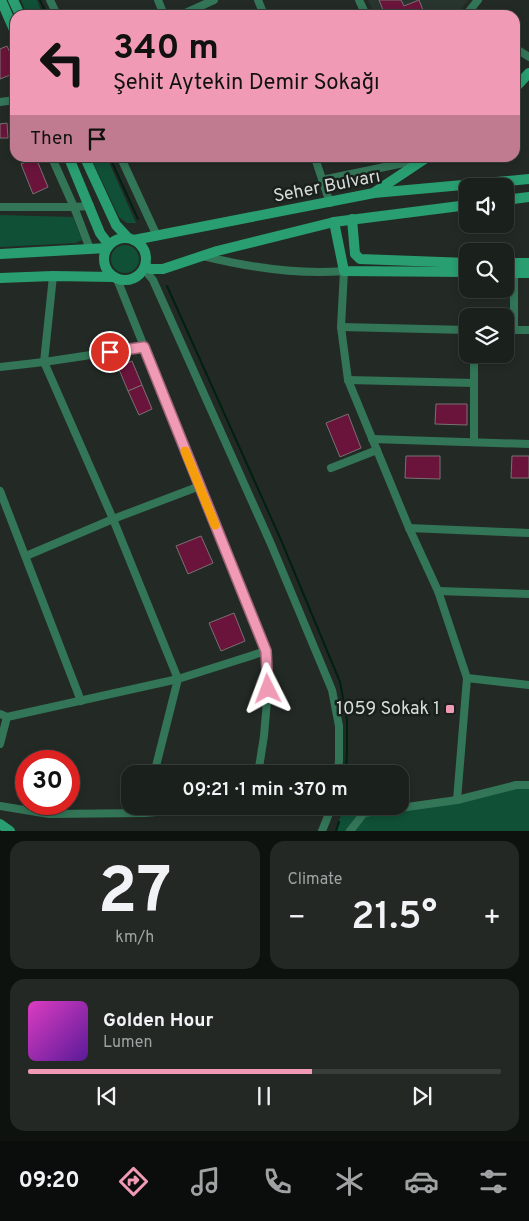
<!DOCTYPE html>
<meta charset="utf-8">
<style>
body{margin:0;font-family:Overpass,sans-serif;background:#232825;color:#f1f3f6;height:100vh;display:flex;flex-direction:column;font-size:19px;white-space:nowrap}
*{box-sizing:border-box;margin:0}
p{font-size:16px;color:#9fa3a3}
.icon{flex:none;width:28px;height:28px;fill:none;stroke:currentColor;stroke-width:2;stroke-linecap:round;stroke-linejoin:round}
.map{position:relative;height:831px;overflow:hidden}
.sheet{display:flex;flex-direction:column;gap:10px;padding:10px;background:#0e120f;flex:1}
.sheet>*{flex:none}
.guide{position:absolute;left:10px;top:10px;width:510px;height:152px;border-radius:15px;box-shadow:0 2px 8px #0003,0 0 0 1px #383e3b;background:#f09ab6;color:#111;overflow:hidden}
.controls{position:absolute;left:459px;top:178px;display:grid;gap:10px}
.controls a{display:grid;place-items:center;width:55px;height:55px;border-radius:10px;background:#1a201c;box-shadow:0 2px 8px #0003,0 0 0 1px #383e3b;font-size:25px}
.speed{position:absolute;left:15px;top:750px;display:flex;gap:10px;font-size:25px;font-weight:700;text-align:center}
.speed>*{display:grid;place-content:center;width:65px;height:65px;border-radius:50%;background:#1a201c;box-shadow:0 2px 8px #0003,0 0 0 1px #383e3b;line-height:1}
.speed .limit{border:8px solid #d22;background:#fff;color:#111}
.pin{position:absolute;display:grid;place-items:center;width:42px;height:42px;color:#fff;margin:-21px;border:2px solid #fff;border-radius:50%;box-shadow:0 1px 5px #0007}
.me{position:absolute;width:55px;margin:-28px;rotate:357deg;stroke-linejoin:round;filter:drop-shadow(0 0 4px #0008)}
.turn{display:flex;align-items:center;gap:18px;height:105px;padding:0 20px;font-size:22px}
.turn .icon{width:65px;height:65px;stroke-width:2.5}
.turn b{display:block;font-size:35px;line-height:42px}
.then{display:flex;align-items:center;height:48px;padding:0 20px;background:#0003;gap:10px;font-size:19px}
.big{font-size:38px;font-weight:600;line-height:1.1}
.sheet .tile{flex:1;display:flex;flex-direction:column;justify-content:center;gap:8px;min-width:0;padding:0 18px;border-radius:15px;background:#232825}
.sheet .dial{align-items:center;gap:0}
.dial b{font-size:65px;line-height:1}
.song{display:flex;align-items:center;gap:15px}
.cover{width:60px;height:60px;border-radius:8px;background:linear-gradient(135deg,hsl(310 70% 55%),hsl(270 70% 35%))}
.played{height:5px;border-radius:2px;background:linear-gradient(90deg,#f09ab6 60%,#383e3b 60%)}
.keys{display:flex;justify-content:space-around;direction:ltr}
.heat{display:flex;justify-content:space-between;align-items:center;font-size:28px;direction:ltr}
.sheet .tiles{flex:1;display:grid;gap:10px;grid-template-columns:1fr 1fr}
.tile:last-child{grid-column:span 2}
.trip{position:absolute;left:121px;top:765px;width:288px;height:50px;border-radius:15px;background:#1a201c;box-shadow:0 2px 8px #0003,0 0 0 1px #383e3b;font-weight:600;line-height:50px;text-align:center}
.dock{display:flex;height:80px;justify-content:space-around;align-items:center;background:#0a0d0b;color:#9fa3a3}
.dock .icon{width:35px;height:35px}
.dock .on{color:#f09ab6}
.dock b{font-size:22px;color:#f1f3f6}
.map>svg:first-child{display:block}
</style>
<div class="map">
<svg width="529" height="831" viewBox="0 0 529 831">
<rect width="100%" height="100%" fill="#232a26"/>
<path fill="#28352e" d="M368,0H468L457,15H375Z"/>
<g fill="#105036">
<path d="M21,0H37L43,15H27Z"/>
<path d="M91,158H107L136,223H127L119,217Z"/>
<path d="M0,215L73,217L82,240L76,243L0,247Z"/>
<circle cx="125" cy="259" r="14"/>
<path d="M529,784V831H335L342,813L352,815Z"/>
</g>
<g fill="none" stroke-linecap="round" stroke-linejoin="round">
<g stroke="#002012" stroke-width="2">
<path d="M40,0L47,15"/>
<path d="M110,158L138,219"/>
<path d="M167,286L281,540L340,682L347,720V749L346,774"/>
<path d="M336,831L339,822"/>
</g>
</g>
<g fill="#6b143b" stroke="#797072">
<path d="M379,0H401L404,6L419,0L425,15H385Z"/>
<path d="M7,46L15,64V73L0,79V49Z"/>
<path d="M7,123L8,138H0V124Z"/>
<path d="M36,158L48,187L33,194L21,164Z"/>
<path d="M132,361L142,385L128,391L118,367Z"/>
<path d="M142,385L152,409L139,415L128,391Z"/>
<path d="M436,404H467V425L435,424Z"/>
<path d="M348,414L361,448L340,457L326,423Z"/>
<path d="M406,456H440V479L405,478Z"/>
<path d="M512,456H529V478H511Z"/>
<path d="M201,536L213,563L188,574L176,546Z"/>
<path d="M234,613L245,641L221,651L209,623Z"/>
</g>
<g fill="none" stroke-linecap="round" stroke-linejoin="round">
<g stroke="#337557" stroke-width="8">
<path d="M50,0L57,15"/>
<path d="M158,0L164,15"/>
<path d="M258,0L264,15"/>
<path d="M359,0L366,15"/>
<path d="M181,15L214,0"/>
<path d="M466,15L478,0"/>
<path d="M515,48L529,57"/>
<path d="M0,102L15,100"/>
<path d="M52,158L74,207L90,249"/>
<path d="M121,158L157,236"/>
<path d="M315,158L330,203"/>
<path d="M322,180L423,159"/>
<path d="M0,207H74L90,206"/>
<path d="M203,256C248,267 298,275 344,271L341,327L348,380L409,528L438,591L467,678L457,800"/>
<path d="M144,269L153,280L271,544L332,690L339,726V761L337,774"/>
<path d="M514,273V330"/>
<path d="M53,276L44,362L113,519L178,679L154,774"/>
<path d="M117,279L266,651L268,689L264,736L258,774"/>
<path d="M341,327L468,330"/>
<path d="M505,330H529"/>
<path d="M474,354V442"/>
<path d="M0,367L44,362L144,347"/>
<path d="M348,380L474,383"/>
<path d="M372,439L529,444"/>
<path d="M331,468L377,450"/>
<path d="M0,491L81,701"/>
<path d="M409,528L529,533"/>
<path d="M26,556L113,519L200,486"/>
<path d="M438,591L529,594"/>
<path d="M467,678L529,685"/>
<path d="M0,714L7,717L178,679L266,651"/>
<path d="M0,744L7,717"/>
<path d="M0,806L49,814L145,813L225,806"/>
<path d="M295,806L332,808L364,813L457,800L516,785H529"/>
<path d="M322,831L332,806"/>
<path d="M350,831L364,813"/>
</g>
<g stroke="#299f71" stroke-width="10">
<path d="M1,0L15,32"/>
<path d="M13,0L20,15"/>
<path d="M515,88L529,73"/>
<path d="M69,158L100,233L109,245"/>
<path d="M85,158L116,225L128,238"/>
<path d="M375,192L426,158"/>
<path d="M505,200L529,197"/>
<path d="M352,219L355,254L360,259L468,263"/>
<path d="M334,222L344,271L468,272"/>
<circle cx="125" cy="259" r="21"/>
<path d="M134,240L374,193L529,179"/>
<path d="M0,254L107,248"/>
<path d="M505,263H529"/>
<path d="M145,267L151,269H163L217,251L334,222L468,205"/>
<path d="M505,273H529"/>
<path d="M0,278L53,276L114,277"/>
<path d="M0,824L10,831"/>
</g>
</g>
<g fill="none" stroke-linecap="round" stroke-linejoin="round">
<defs>
<path id="route" d="M110,352L144,347L266,651L268,689"/>
</defs>
<use href="#route" stroke="#9c6476" stroke-width="12"/>
<use href="#route" stroke="#f09ab6" stroke-width="9"/>
<path stroke="#f59e0b" stroke-width="9" d="M185,451L215,525"/>
</g>
<rect fill="#f09ab6" stroke="#1a211d" stroke-width="2" x="445" y="704" width="10" height="10" rx="2.5"/>
<g text-anchor="middle" dominant-baseline="central" stroke-width="5" stroke-linejoin="round" paint-order="stroke">
<g font-size="18" fill="#d7dbd9" stroke="#1a211d">
<text transform="translate(327 187) rotate(-11)">Seher Bulvarı</text>
</g>
<g font-size="18" fill="#d7dbd9" stroke="#1a211d" text-anchor="end">
<text x="440" y="709">1059 Sokak 1</text>
</g>
</g>
</svg>
<div class="controls">
<a><svg class="icon" aria-label="sound" viewBox="0 0 24 24"><path d="M4 9h4l5-4v14l-5-4H4zM17 9q2 3 0 6"/></svg></a>
<a><svg class="icon" aria-label="search" viewBox="0 0 24 24"><circle cx="10" cy="10" r="6"/><path d="M15 15l6 6"/></svg></a>
<a><svg class="icon" aria-label="layers" viewBox="0 0 24 24"><path d="M12 4l9 5-9 5-9-5zM3 14l9 5 9-5"/></svg></a>
</div>
<div class="speed"><div class="limit">30</div></div>
<div class="pin" style="left:110px;top:352px;background:#d93025"><svg class="icon" aria-label="arrive" viewBox="0 0 24 24"><path d="M6 21V4h12l-3 4 3 4H6"/></svg></div>
<svg class="me" style="left:268px;top:689px" viewBox="-20 -20 40 40"><path d="M0-17L14 15 0 8-14 15z" fill="#f09ab6" stroke="#fff" stroke-width="4"/></svg>
<div class="trip">09:21 · 1 min · 370 m</div>
<div class="guide">
<div class="turn"><svg class="icon" aria-label="left" viewBox="0 0 24 24"><path d="M17 20v-9H6M10 6l-5 5 5 5"/></svg><div><b>340 m</b>Şehit Aytekin Demir Sokağı</div></div>
<div class="then">Then<svg class="icon" aria-label="arrive" viewBox="0 0 24 24"><path d="M6 21V4h12l-3 4 3 4H6"/></svg></div>
</div>
</div>
<section class="sheet">
<div class="tiles">
<div class="tile dial"><b>27</b><p>km/h</p></div>
<div class="tile"><p>Climate</p>
<div class="heat"><a>−</a><b class="big">21.5°</b><a>+</a></div>
</div>
<div class="tile">
<div class="song"><i class="cover"></i><div><b>Golden Hour</b><p>Lumen</p></div></div>
<div class="played"></div>
<div class="keys"><svg class="icon" aria-label="previous" viewBox="0 0 24 24"><path d="M18 5L8 12l10 7zM5 5v14"/></svg><svg class="icon" aria-label="pause" viewBox="0 0 24 24"><path d="M8 5v14M16 5v14"/></svg><svg class="icon" aria-label="next" viewBox="0 0 24 24"><path d="M6 5l10 7-10 7zM19 5v14"/></svg></div>
</div>
</div>
</section>
<nav class="dock">
<b>09:20</b>
<svg class="icon on" aria-label="directions" viewBox="0 0 24 24"><path d="M12 3l9 9-9 9-9-9zM9 14v-3h6M13 9l2 2-2 2"/></svg>
<svg class="icon" aria-label="music" viewBox="0 0 24 24"><path d="M9 18V5l10-2v13"/><circle cx="6" cy="18" r="3"/><circle cx="16" cy="16" r="3"/></svg>
<svg class="icon" aria-label="phone" viewBox="0 0 24 24"><path d="M5 4h4l2 5-3 2q2 4 5 5l2-3 5 2v4C11 20 4 13 5 4z"/></svg>
<svg class="icon" aria-label="climate" viewBox="0 0 24 24"><path d="M12 3v18M4 7l16 10M4 17L20 7"/></svg>
<svg class="icon" aria-label="car" viewBox="0 0 24 24"><path d="M5 17H2v-5l4-1 3-4h7l3 4 3 1v5h-3M9 17h6M6 11h13"/><circle cx="7" cy="17" r="2"/><circle cx="17" cy="17" r="2"/></svg>
<svg class="icon" aria-label="filters" viewBox="0 0 24 24"><path d="M4 7h16M4 17h16"/><circle cx="9" cy="7" r="2"/><circle cx="15" cy="17" r="2"/></svg>
</nav>
